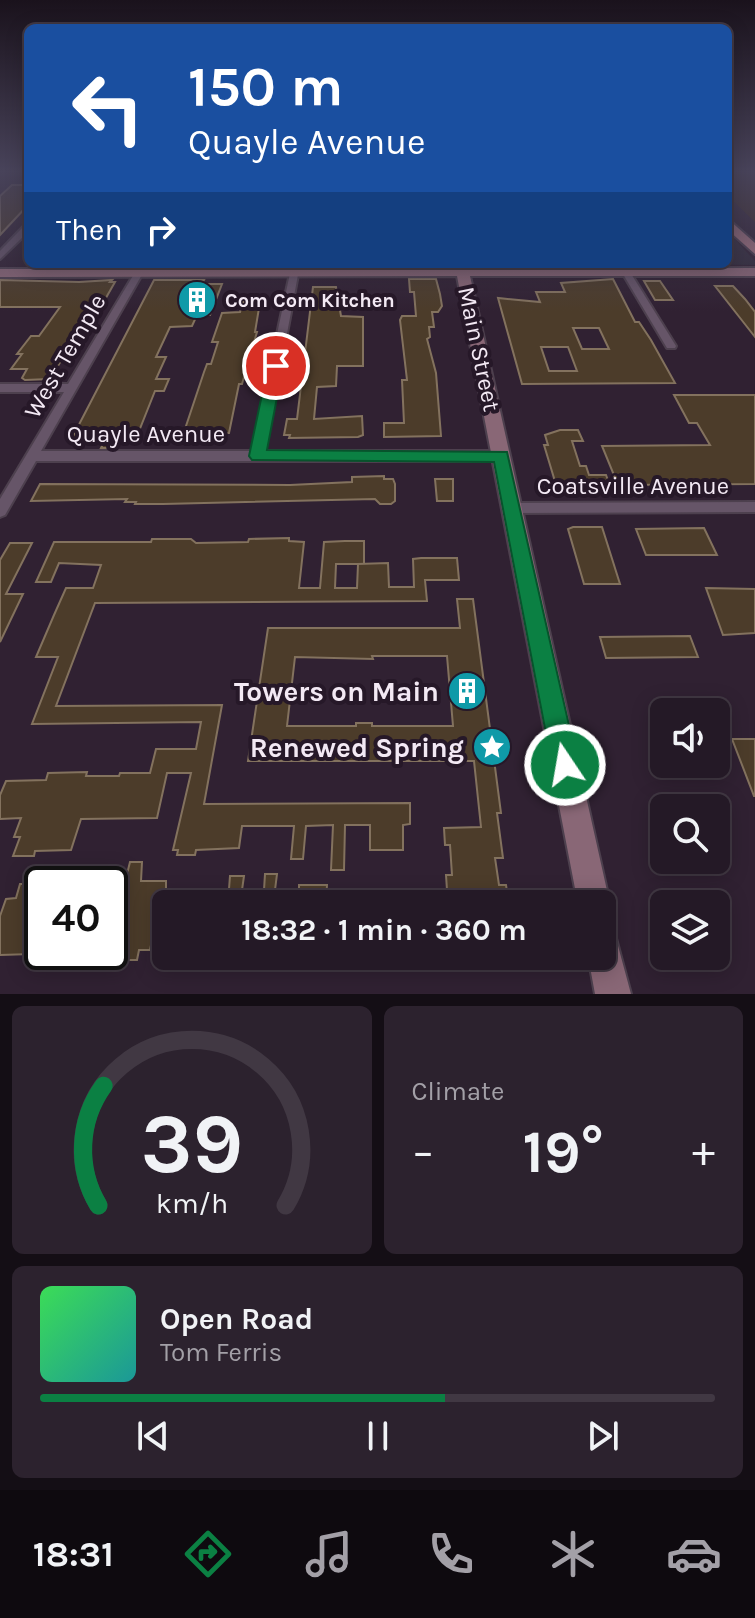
<!DOCTYPE html>
<meta charset="utf-8">
<style>
body{margin:0;font-family:Karla,sans-serif;background:#2c222e;color:#f1f3f6;height:100vh;display:flex;flex-direction:column;font-size:30px;white-space:nowrap}
*{box-sizing:border-box;margin:0}
p{font-size:26px;color:#a3a0a7}
.icon{flex:none;width:44px;height:44px;fill:none;stroke:currentColor;stroke-width:2;stroke-linecap:round;stroke-linejoin:round}
.map{position:relative;height:994px;overflow:hidden}
.drawer{display:flex;flex-direction:column;gap:12px;padding:12px;background:#140e15;flex:1}
.drawer>*{flex:none}
.guide{position:absolute;left:24px;top:24px;width:708px;height:244px;border-radius:12px;box-shadow:0 4px 20px #0003,0 0 0 2px #413843;background:#1a4fa0;color:#fff;overflow:hidden}
.controls{position:absolute;left:650px;top:698px;display:grid;gap:16px}
.controls a{display:grid;place-items:center;width:80px;height:80px;border-radius:12px;background:#241926;box-shadow:0 4px 20px #0003,0 0 0 2px #413843;font-size:40px}
.speed{position:absolute;left:24px;top:866px;display:flex;gap:16px;font-size:40px;font-weight:700;text-align:center}
.speed>*{display:grid;place-content:center;width:104px;height:104px;border-radius:50%;background:#241926;box-shadow:0 4px 20px #0003,0 0 0 2px #413843;line-height:1}
.speed .limit{border:4px solid #111;border-radius:12px;background:#fff;color:#111}
.pin{position:absolute;display:grid;place-items:center;width:68px;height:68px;color:#fff;margin:-34px;border:4px solid #fff;border-radius:50%;box-shadow:0 2px 8px #0007}
.me{position:absolute;width:88px;margin:-44px;rotate:348deg;stroke-linejoin:round;filter:drop-shadow(0 0 6px #0008)}
.turn{display:flex;align-items:center;gap:28px;height:168px;padding:0 32px;font-size:36px}
.turn .icon{width:104px;height:104px;stroke-width:2.5}
.turn b{display:block;font-size:56px;line-height:68px}
.then{display:flex;align-items:center;height:76px;padding:0 32px;background:#0003;gap:16px;font-size:30px}
.big{font-size:60px;font-weight:700;line-height:1.1}
.drawer .widget{flex:1;display:flex;flex-direction:column;justify-content:center;gap:12px;min-width:0;padding:0 28px;border-radius:12px;background:#2c222e}
.drawer .dial{align-items:center;gap:0}
.dial svg{height:208px;overflow:visible;fill:none;stroke:#413843;stroke-width:7;stroke-linecap:round;text-anchor:middle}
.dial text{fill:#f1f3f6;stroke:none}
.song{display:flex;align-items:center;gap:24px}
.cover{width:96px;height:96px;border-radius:12px;background:linear-gradient(135deg,hsl(130 70% 55%),hsl(180 70% 35%))}
.played{height:8px;border-radius:4px;background:linear-gradient(90deg,#0b8043 60%,#413843 60%)}
.keys{display:flex;justify-content:space-around;direction:ltr}
.heat{display:flex;justify-content:space-between;align-items:center;font-size:44px;direction:ltr}
.drawer .tiles{flex:1;display:grid;gap:12px;grid-template-columns:1fr 1fr}
.widget:last-child{grid-column:span 2}
.trip{position:absolute;left:152px;top:890px;width:464px;height:80px;border-radius:12px;background:#241926;box-shadow:0 4px 20px #0003,0 0 0 2px #413843;font-weight:700;line-height:80px;text-align:center}
.tabs{display:flex;height:128px;justify-content:space-around;align-items:center;background:#0e0a0f;color:#a3a0a7}
.tabs .icon{width:56px;height:56px}
.tabs .active{color:#0b8043}
.tabs b{font-size:36px;color:#f1f3f6}
.map>svg:first-child{display:block}
</style>
<div class="map">
<svg width="755" height="994" viewBox="0 0 755 994">
<rect width="100%" height="100%" fill="#302132"/>
<path fill="#322b3b" d="M728,232L755,261V265L628,264H728Z"/>
<path fill="#3c2a22" d="M728,172H755V222L728,196Z"/>
<g fill="#4c3c2a" stroke="#83725e" stroke-width="2" fill-rule="evenodd">
<path d="M12,185H28V205L0,235V196Z"/>
<path d="M409,279H436L440,294L442,306L438,312H432L434,327H429L430,337L427,339L436,373L441,436L384,437V423H404L402,380H407L400,320L402,316H416L414,292H410Z"/>
<path d="M613,279L635,322H639L651,340L675,383L522,384L498,298L540,302L536,292H565L561,283ZM573,328H599L609,349H582ZM541,347H568L577,371H549Z"/>
<path d="M0,280L79,282L112,280L110,282H115L99,310L85,321L50,379L25,380L22,378L27,369H11L22,354H17L31,336H39L60,307H0Z"/>
<path d="M154,280H204L202,284H222L210,315H197L192,326L170,327L156,357H166L156,379H169L164,391H155L139,431H132L129,438H117L112,448H101L106,438H72Z"/>
<path d="M644,281H660L673,300H655Z"/>
<path d="M715,286H733L745,299L755,312V337Z"/>
<path d="M313,287H336L341,316L363,317V366H337L336,386L317,387L314,419L362,416L363,435L358,437L289,438L290,435H284L287,419H297Z"/>
<path d="M243,302H260L255,332H257L242,384H239L229,433L184,432L204,372L207,364H211L218,342H212L222,313L240,312Z"/>
<path d="M674,395H755V484L618,485L602,446L710,445L697,423H689Z"/>
<path d="M560,430H578L583,441H572L580,466H586L589,475H606L610,486H589L590,490L557,488L544,445H548L545,435Z"/>
<path d="M384,476V479H393L395,484V501L391,504H380L375,499L163,504H135L136,502H125L127,499L31,501L40,484L290,485L352,482V477Z"/>
<path d="M435,479H453V501H437Z"/>
<path d="M573,527H602L620,584H584L568,529Z"/>
<path d="M704,528L717,555H646L636,529Z"/>
<path d="M289,538V541L304,542L299,588H320L324,542L345,541H364V564H336L335,588H357L358,564L388,563L389,587H414L413,559L421,558H457L459,580H425L427,601L95,603L56,706L222,705L204,804L410,803V824L403,825V850H370V825H345L344,870H331L333,825L306,826L303,859H291L294,826H242L239,848L196,850L195,855H177L178,850H173L191,773H167L157,818L81,819L71,850L35,851L34,856H13L20,837H14L21,818L0,819V795L6,781L46,780L48,773L87,772L86,776H119L120,773H150L156,749H196L201,722L32,724L58,657H36L54,615L66,588H93L101,565L59,563L51,582H36L54,542H151L152,539H191L196,543L248,542L249,539Z"/>
<path d="M10,543H32L6,594H23L0,642V560Z"/>
<path d="M706,588L755,589V633L723,635Z"/>
<path d="M457,599H473L501,813H497L503,858H495L499,885H506L509,904H416V890H447L446,875H452L450,845H445L444,828L481,827L474,761H248L268,628H460ZM372,656H447L453,726H372V723H356V726H287L295,657L373,659Z"/>
<path d="M690,636L698,657L606,658L600,637Z"/>
<path d="M732,739H755V796H754Z"/>
<path d="M130,862H142L141,881H166V893L220,894V897L221,892L229,889L230,876H244L242,890H264L265,874H277L275,890H299V885H327L326,904H166V945H151L150,950H139L137,960H110V898H121Z"/>
<path d="M20,884H42V960H29L31,954L0,955V916L6,899L16,898Z"/>
</g>
<g fill="none" stroke-linecap="round" stroke-linejoin="round">
<defs>
<g id="street">
<path d="M25,225H28V232L0,259V251Z"/>
<path d="M140,264H148L41,451H252L292,264H300L265,451H501L508,456L501,461H36L5,515L0,517V499L64,392H0V384H68Z"/>
<path d="M617,264H625L676,346L675,348H667Z"/>
<path d="M755,502V512L512,513L507,512L505,508L507,504L512,503Z"/>
</g>
<g id="secondary">
<path d="M455,264H467L468,269L755,268V276H470L610,904L602,917V904H578L457,276L0,277V269H456Z"/>
<path d="M602,926L614,931L631,994H595L588,956H602Z"/>
</g>
<path id="primary" d="M728,219L755,243V254L728,230Z"/>
</defs>
<use href="#street" stroke="#4d404e" stroke-width="4"/>
<use href="#secondary" stroke="#4d404e" stroke-width="4"/>
<use href="#primary" stroke="#4d404e" stroke-width="4"/>
<use href="#street" fill="#665568" fill-rule="evenodd"/>
<use href="#secondary" fill="#896776" fill-rule="evenodd"/>
<use href="#primary" fill="#ac7984" fill-rule="evenodd"/>
</g>
<linearGradient id="sky" x2="0" y2="1"><stop stop-color="#1a121c"/><stop offset="0.55" stop-color="#48435a"/><stop offset="1" stop-color="#48435a" stop-opacity="0"/></linearGradient>
<rect width="755" height="311" fill="url(#sky)"/>
<path fill="#0b8043" stroke="#07532c" stroke-width="2" d="M276,362L283,366L267,450L507,452L578,765L574,774L565,778L556,774L552,765L494,462L252,460L249,456L268,366Z"/>
<defs>
<symbol id="building-disc" viewBox="-11 -11 22 22"><circle r="9.5" fill="#0f9aa8" stroke="#261828"/><path d="M-4-6H4V6H1V3H-1V6H-4ZM-2.5-4.3h1.7v1.8h-1.7ZM.8-4.3h1.7v1.8H.8ZM-2.5-1h1.7V.8h-1.7ZM.8-1h1.7V.8H.8Z" fill="#fff"/></symbol>
<symbol id="sight-disc" viewBox="-11 -11 22 22"><circle r="9.5" fill="#0f9aa8" stroke="#261828"/><path d="M0-6L1.8-2.2L6-1.7L2.9 1.2L3.7 5.4L0 3.3L-3.7 5.4L-2.9 1.2L-6-1.7L-1.8-2.2Z" fill="#fff"/></symbol>
</defs>
<g fill-rule="evenodd">
<use href="#building-disc" x="175" y="278" width="44" height="44"/>
<use href="#building-disc" x="445" y="669" width="44" height="44"/>
<use href="#sight-disc" x="470" y="725" width="44" height="44"/>
</g>
<g text-anchor="middle" dominant-baseline="central" stroke-width="8" stroke-linejoin="round" paint-order="stroke">
<g font-size="20" font-weight="bold" fill="#f3e9f4" stroke="#261828" text-anchor="start">
<text x="225" y="300">Com Com Kitchen</text>
</g>
<g font-size="24" fill="#f3e9f4" stroke="#261828">
<text transform="translate(479 349) rotate(78)">Main Street</text>
<text transform="translate(65 356) rotate(-60)">West Temple</text>
<text x="146" y="434">Quayle Avenue</text>
<text x="633" y="486">Coatsville Avenue</text>
</g>
<g font-size="28" font-weight="bold" fill="#f3e9f4" stroke="#261828" text-anchor="end">
<text x="439" y="691">Towers on Main</text>
<text x="464" y="747">Renewed Spring</text>
</g>
</g>
</svg>
<div class="controls">
<a><svg class="icon" aria-label="sound" viewBox="0 0 24 24"><path d="M4 9h4l5-4v14l-5-4H4zM17 9q2 3 0 6"/></svg></a>
<a><svg class="icon" aria-label="search" viewBox="0 0 24 24"><circle cx="10" cy="10" r="6"/><path d="M15 15l6 6"/></svg></a>
<a><svg class="icon" aria-label="layers" viewBox="0 0 24 24"><path d="M12 4l9 5-9 5-9-5zM3 14l9 5 9-5"/></svg></a>
</div>
<div class="speed"><div class="limit">40</div></div>
<div class="pin" style="left:276px;top:366px;background:#d93025"><svg class="icon" aria-label="arrive" viewBox="0 0 24 24"><path d="M6 21V4h12l-3 4 3 4H6"/></svg></div>
<svg class="me" style="left:565px;top:765px" viewBox="-20 -20 40 40"><circle r="17" fill="#0b8043" stroke="#fff" stroke-width="3"/><path d="M0-11L8 9 0 5-8 9z" fill="#fff"/></svg>
<div class="trip">18:32 · 1 min · 360 m</div>
<div class="guide">
<div class="turn"><svg class="icon" aria-label="left" viewBox="0 0 24 24"><path d="M17 20v-9H6M10 6l-5 5 5 5"/></svg><div><b>150 m</b>Quayle Avenue</div></div>
<div class="then">Then<svg class="icon" aria-label="right" viewBox="0 0 24 24"><path d="M7 20v-9h11M14 6l5 5-5 5"/></svg></div>
</div>
</div>
<section class="drawer">
<div class="tiles">
<div class="widget dial"><svg viewBox="0 0 100 80">
<path d="M14 69A42 42 0 1 1 86 69"/>
<path d="M14 69A42 42 0 0 1 16 23" stroke="#0b8043"/>
<text x="50" y="56" font-size="32" font-weight="700">39</text>
<text x="50" y="72" font-size="11">km/h</text>
</svg></div>
<div class="widget"><p>Climate</p>
<div class="heat"><a>−</a><b class="big">19°</b><a>+</a></div>
</div>
<div class="widget">
<div class="song"><i class="cover"></i><div><b>Open Road</b><p>Tom Ferris</p></div></div>
<div class="played"></div>
<div class="keys"><svg class="icon" aria-label="previous" viewBox="0 0 24 24"><path d="M18 5L8 12l10 7zM5 5v14"/></svg><svg class="icon" aria-label="pause" viewBox="0 0 24 24"><path d="M8 5v14M16 5v14"/></svg><svg class="icon" aria-label="next" viewBox="0 0 24 24"><path d="M6 5l10 7-10 7zM19 5v14"/></svg></div>
</div>
</div>
</section>
<nav class="tabs">
<b>18:31</b>
<svg class="icon active" aria-label="directions" viewBox="0 0 24 24"><path d="M12 3l9 9-9 9-9-9zM9 14v-3h6M13 9l2 2-2 2"/></svg>
<svg class="icon" aria-label="music" viewBox="0 0 24 24"><path d="M9 18V5l10-2v13"/><circle cx="6" cy="18" r="3"/><circle cx="16" cy="16" r="3"/></svg>
<svg class="icon" aria-label="phone" viewBox="0 0 24 24"><path d="M5 4h4l2 5-3 2q2 4 5 5l2-3 5 2v4C11 20 4 13 5 4z"/></svg>
<svg class="icon" aria-label="climate" viewBox="0 0 24 24"><path d="M12 3v18M4 7l16 10M4 17L20 7"/></svg>
<svg class="icon" aria-label="car" viewBox="0 0 24 24"><path d="M5 17H2v-5l4-1 3-4h7l3 4 3 1v5h-3M9 17h6M6 11h13"/><circle cx="7" cy="17" r="2"/><circle cx="17" cy="17" r="2"/></svg>
</nav>
